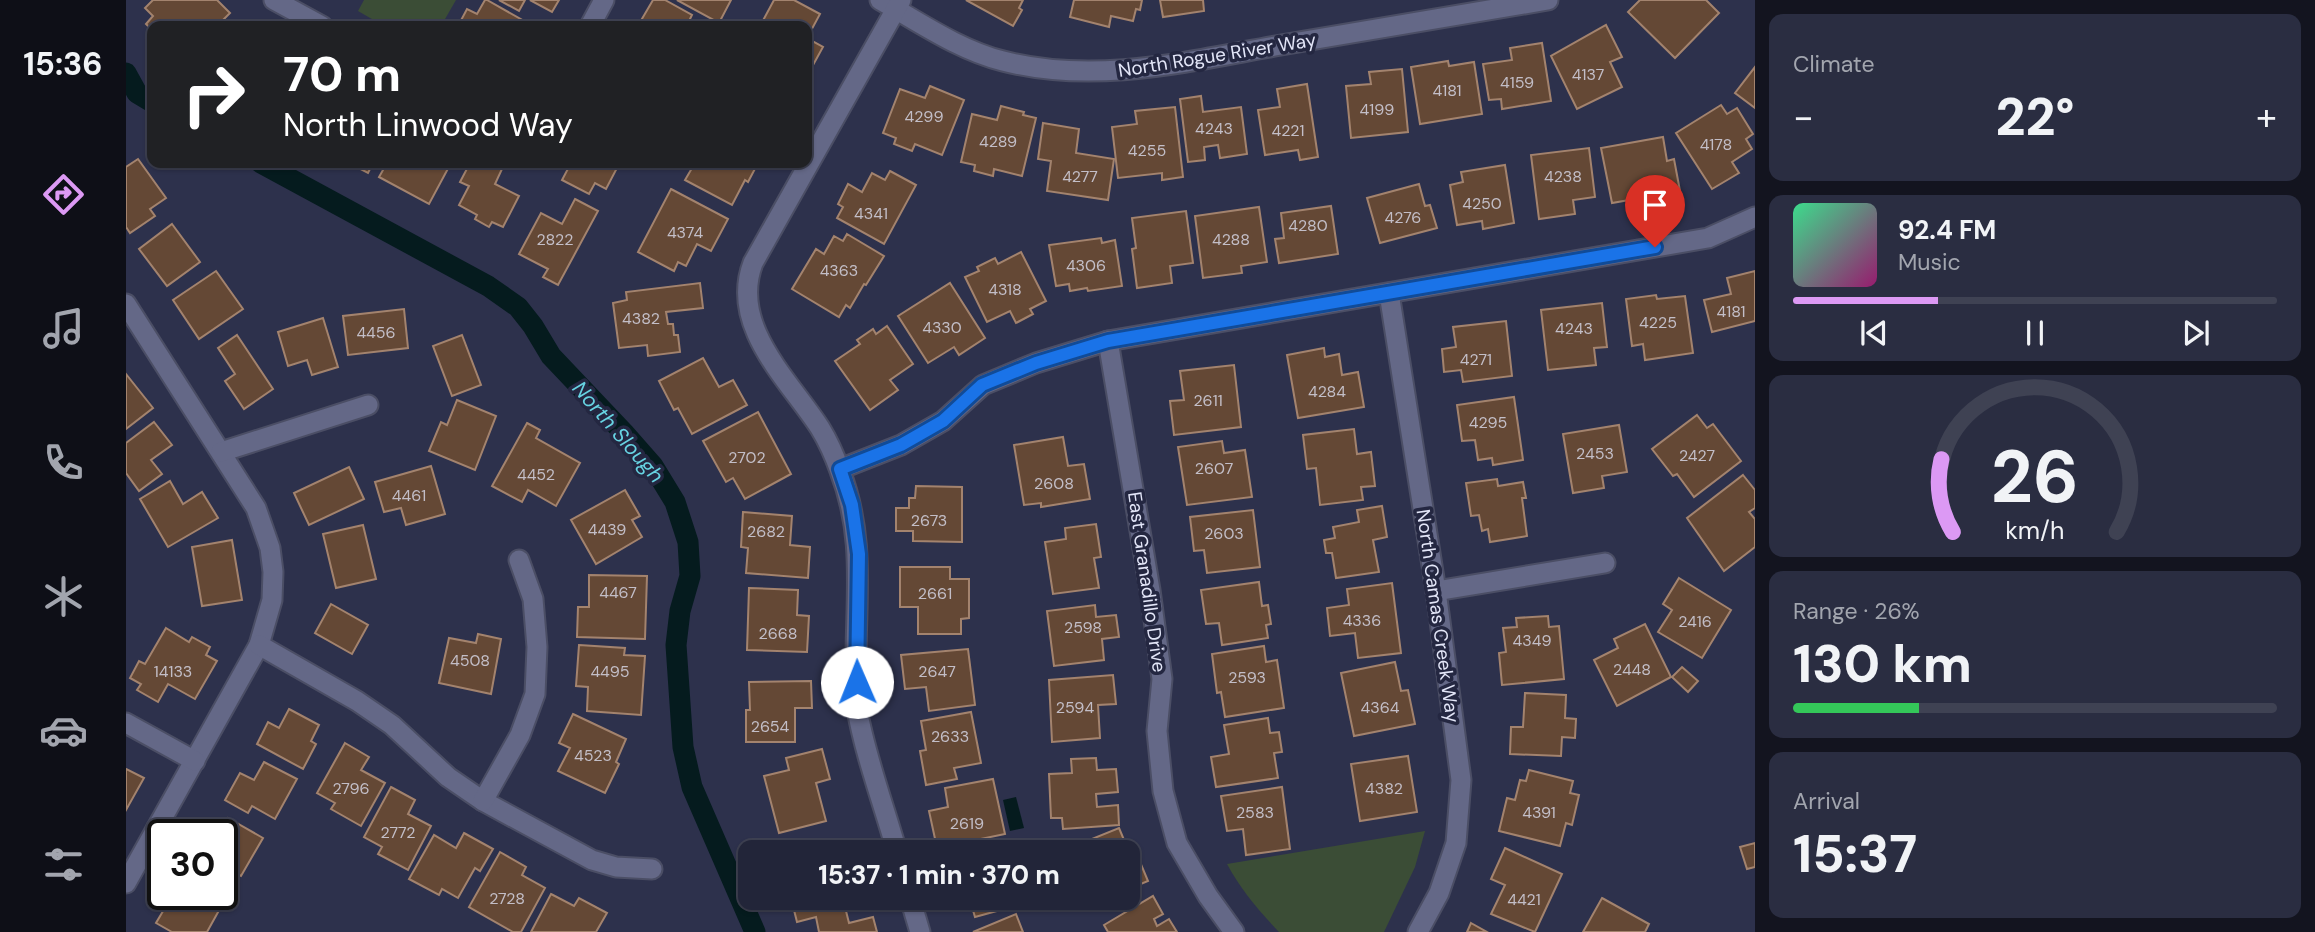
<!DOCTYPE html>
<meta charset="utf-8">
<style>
body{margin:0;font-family:"DM Sans",sans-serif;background:#2a2d41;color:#f1f3f6;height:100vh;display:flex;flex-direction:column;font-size:26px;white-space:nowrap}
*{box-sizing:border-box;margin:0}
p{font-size:23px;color:#a2a5ae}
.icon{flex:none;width:38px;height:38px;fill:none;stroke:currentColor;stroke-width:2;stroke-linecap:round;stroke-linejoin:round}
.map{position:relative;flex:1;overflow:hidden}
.sheet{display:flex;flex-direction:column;gap:14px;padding:14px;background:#13141f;width:560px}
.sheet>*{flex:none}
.guide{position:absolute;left:21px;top:21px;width:665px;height:147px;border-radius:14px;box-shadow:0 2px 5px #0004,0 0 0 2px #3f4253;background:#202124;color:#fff;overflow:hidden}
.speed{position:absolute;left:21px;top:819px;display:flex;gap:14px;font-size:35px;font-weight:700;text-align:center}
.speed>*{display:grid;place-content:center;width:91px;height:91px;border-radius:50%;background:#222539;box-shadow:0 2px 5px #0004,0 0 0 2px #3f4253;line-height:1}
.speed .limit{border:4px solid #111;border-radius:10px;background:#fff;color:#111}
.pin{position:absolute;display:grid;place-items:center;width:60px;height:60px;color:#fff;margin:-72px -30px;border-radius:50% 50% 50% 0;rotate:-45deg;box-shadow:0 0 7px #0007}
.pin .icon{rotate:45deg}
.me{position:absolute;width:77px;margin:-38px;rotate:359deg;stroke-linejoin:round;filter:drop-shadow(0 0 5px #0008)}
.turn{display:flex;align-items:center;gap:24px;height:147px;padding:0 21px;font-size:32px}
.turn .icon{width:91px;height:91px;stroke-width:2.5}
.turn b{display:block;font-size:49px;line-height:60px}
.big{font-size:52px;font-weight:800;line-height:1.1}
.sheet .widget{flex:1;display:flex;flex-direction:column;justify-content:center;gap:10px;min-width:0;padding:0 24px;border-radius:14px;background:#2a2d41}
.sheet .dial{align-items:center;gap:0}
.dial svg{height:182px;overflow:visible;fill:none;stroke:#3f4253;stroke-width:7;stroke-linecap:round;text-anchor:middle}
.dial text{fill:#f1f3f6;stroke:none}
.song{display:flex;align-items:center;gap:21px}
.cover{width:84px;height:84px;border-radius:10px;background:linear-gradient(135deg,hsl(150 70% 55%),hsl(320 70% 35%))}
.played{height:7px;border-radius:4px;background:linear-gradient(90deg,#dc99f4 30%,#3f4253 30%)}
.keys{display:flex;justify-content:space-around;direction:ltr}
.heat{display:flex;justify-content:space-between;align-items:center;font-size:38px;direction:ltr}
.charge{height:10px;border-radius:5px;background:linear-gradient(90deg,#34c759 26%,#3f4253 0)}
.trip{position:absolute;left:612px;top:840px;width:402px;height:70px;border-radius:14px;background:#222539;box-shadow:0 2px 5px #0004,0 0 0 2px #3f4253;font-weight:800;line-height:70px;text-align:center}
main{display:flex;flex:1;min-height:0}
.menu{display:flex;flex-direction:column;width:126px;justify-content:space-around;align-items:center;background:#0e0f17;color:#a2a5ae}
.menu .icon{width:49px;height:49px}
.menu .on{color:#dc99f4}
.menu b{font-size:32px;color:#f1f3f6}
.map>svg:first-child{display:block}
</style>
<main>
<nav class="menu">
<b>15:36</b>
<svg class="icon on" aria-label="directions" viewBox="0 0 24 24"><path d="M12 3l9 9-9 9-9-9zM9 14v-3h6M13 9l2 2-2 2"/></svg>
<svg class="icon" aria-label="music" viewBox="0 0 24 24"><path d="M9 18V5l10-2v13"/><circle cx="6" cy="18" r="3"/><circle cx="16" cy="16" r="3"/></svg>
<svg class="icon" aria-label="phone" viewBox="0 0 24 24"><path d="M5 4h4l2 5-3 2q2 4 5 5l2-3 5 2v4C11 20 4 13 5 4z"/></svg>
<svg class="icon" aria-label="climate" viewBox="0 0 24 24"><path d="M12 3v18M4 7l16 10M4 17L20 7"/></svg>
<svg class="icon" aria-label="car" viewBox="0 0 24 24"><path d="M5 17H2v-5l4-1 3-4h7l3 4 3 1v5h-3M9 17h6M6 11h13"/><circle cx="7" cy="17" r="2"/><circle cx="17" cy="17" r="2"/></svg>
<svg class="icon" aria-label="filters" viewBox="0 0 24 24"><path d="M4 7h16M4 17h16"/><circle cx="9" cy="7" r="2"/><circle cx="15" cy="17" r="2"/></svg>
</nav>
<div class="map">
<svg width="1629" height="932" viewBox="0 0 1629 932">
<rect width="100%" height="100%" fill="#2d314c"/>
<g fill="#3b4d36">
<path d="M238,0H330L315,26H258L232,11Z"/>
<path d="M1299,831L1289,867L1258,932H1153C1133,911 1115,890 1101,864Z"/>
</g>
<path fill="#051b1e" d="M890,797L898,828L884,831L877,800Z"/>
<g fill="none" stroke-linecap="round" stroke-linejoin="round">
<g stroke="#051b1e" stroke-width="21">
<path d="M0,73L11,93L26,102"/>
<path d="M135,163L362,286L392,307L407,326L425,356L498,433L527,466L549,502L562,542L564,576L554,611L550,645L557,747L566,787L629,932"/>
</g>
</g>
<g fill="#644835" stroke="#a3836e" stroke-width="2">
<path d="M27,0H91L104,13L91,26H26V30L20,24L27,16L19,8Z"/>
<path d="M359,0H361L407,26H332L341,9L351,14Z"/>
<path d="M373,0H399L393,11Z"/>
<path d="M404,0H433L426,12Z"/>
<path d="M527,0H539L566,15L562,23L569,26H509L511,23L513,24Z"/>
<path d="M551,0H605L593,23Z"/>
<path d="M648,0H668L694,14L681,38L697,47L681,76V26H634Z"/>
<path d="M840,0H897L893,8L896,10L887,26Z"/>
<path d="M948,0H1016L1014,10L1010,9L1007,21L985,16L983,27L944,17Z"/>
<path d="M1034,0H1077L1078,11L1037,17Z"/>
<path d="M1514,0H1580L1593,13L1549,58L1502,12Z"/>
<path d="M1480,25L1496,57L1484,62L1496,87L1451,109L1425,56Z"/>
<path d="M1416,43L1425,101L1376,109L1375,99L1363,100L1357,64L1386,60L1384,48Z"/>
<path d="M1322,61L1323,66L1348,62L1356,114L1294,124L1285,67Z"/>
<path d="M1629,67V108L1609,93Z"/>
<path d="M1276,69L1282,132L1225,138L1220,86L1245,84L1243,72Z"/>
<path d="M1181,84L1192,157L1174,160L1172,150L1139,155L1132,110L1154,107L1151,89Z"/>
<path d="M804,86L838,100L816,155L789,144L786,151L768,144L770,138L757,133L774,89L799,98Z"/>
<path d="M1075,96L1077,112L1115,107L1121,154L1094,158L1092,145L1078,147L1079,160L1062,162L1054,99Z"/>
<path d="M1595,105L1601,114L1611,108L1627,134L1620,139L1626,149L1606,162L1613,173L1586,189L1550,133Z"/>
<path d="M875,106L898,112L897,115L910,118L896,176L868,169L867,176L848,171L849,165L835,162L846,114L871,120Z"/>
<path d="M1049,107L1057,177L1036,180V173L992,178L986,127L1011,124L1009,111Z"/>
<path d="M917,123L953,129L950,153L988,159L982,200L921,191L925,161L912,159Z"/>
<path d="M1537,137L1541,161L1548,159L1554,191L1486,203L1475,148Z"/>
<path d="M1463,148L1469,197L1447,200L1449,214L1413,219L1405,155Z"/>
<path d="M12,159L40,198L24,209L29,216L4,233L0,227V167Z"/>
<path d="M223,163H247L242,173Z"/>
<path d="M261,163H325L303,204L253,177Z"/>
<path d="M344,163H364L376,169L369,184L393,196L377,227L366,222L363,227L349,219L351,215L333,205L343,186L334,182Z"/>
<path d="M445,163H500L497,168L492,166L480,189L469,183L463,194L436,180Z"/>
<path d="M569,163H632L622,182L619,180L606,205L559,180Z"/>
<path d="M1379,165L1388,223L1357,229L1356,221L1331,225L1324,185L1337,182L1335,172Z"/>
<path d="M764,171L790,185L758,244L711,218L717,207L712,204L722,184L736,192L746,173L759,180Z"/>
<path d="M1293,184L1299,206L1304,205L1311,228L1254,243L1241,198Z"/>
<path d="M545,189L602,219L585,251L571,244L560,266L552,262L548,271L512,252Z"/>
<path d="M449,199L472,211L432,285L417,277L422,269L393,254L415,213L436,224Z"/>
<path d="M1205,206L1212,254L1153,263L1149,239L1158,238L1155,213Z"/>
<path d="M1133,207L1141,262L1115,266L1116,273L1077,278L1069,216Z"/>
<path d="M1060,211L1067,263L1044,266L1046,283L1011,288L1006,249L1010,248L1006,218Z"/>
<path d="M46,224L74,262L41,286L13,249Z"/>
<path d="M721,234L758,256L740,285L738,284L724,308L720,305L713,317L666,289L690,249L698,254L708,236L717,241Z"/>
<path d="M975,238L976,243L989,240L996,286L962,291L961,288L944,291L943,284L930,286L923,245Z"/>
<path d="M895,252L920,301L904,309L907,314L890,323L884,311L861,322L839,277L853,271L851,267L869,258L872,264Z"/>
<path d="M90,271L117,309L73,339L47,300Z"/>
<path d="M1629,271V321L1586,332L1578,300L1605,294L1601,278Z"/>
<path d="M574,283L577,308L540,312L542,324H547L548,335H552L554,352L522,356L521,345L493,348L487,303L501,300L500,292Z"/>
<path d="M824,283L859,338L833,355L828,347L802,363L772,316Z"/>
<path d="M1530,295L1531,299L1559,296L1567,353L1519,360L1517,344L1506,346L1500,299Z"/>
<path d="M1476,303L1481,347L1468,348L1470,365L1422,370L1415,310Z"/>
<path d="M278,309L282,348L222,355L217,316Z"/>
<path d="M197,318L212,367L186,375L181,360L162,366L152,332Z"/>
<path d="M1380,321L1386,376L1337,382L1335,370L1318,372L1316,349L1330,347L1327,327Z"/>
<path d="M761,326L787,364L764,380L772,390L744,410L709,361L734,344L731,340L747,329L750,334Z"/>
<path d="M111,335L147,389L118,409L99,381L109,374L92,348Z"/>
<path d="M336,335L355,385L326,396L307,346Z"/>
<path d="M1198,348L1199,357L1213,354L1216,375L1232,372L1238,407L1172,418L1161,355Z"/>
<path d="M577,358L593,387L607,380L621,405L566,434L552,408L548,410L533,381Z"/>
<path d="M1108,365L1115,427L1048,435L1044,401L1058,400L1054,371Z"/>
<path d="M0,374L27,408L0,429Z"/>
<path d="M1388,397L1397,460L1367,465L1366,458L1352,460L1349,440L1336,441L1331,405Z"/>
<path d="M331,400L370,416L349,470L303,451L315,422L321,425Z"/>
<path d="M632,412L665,474L619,499L607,478L600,482L577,441Z"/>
<path d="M1571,415L1581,428L1587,424L1615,461L1568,497L1551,474L1547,476L1526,449Z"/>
<path d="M28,422L46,445L25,460L36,474L13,491L0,473V443Z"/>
<path d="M401,423L414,430L410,438L454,463L430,506L402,490L396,502L366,486Z"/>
<path d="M1493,425L1501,472L1476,476L1478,488L1447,493L1437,434Z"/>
<path d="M1228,429L1231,454L1245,452L1249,486L1235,487L1237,500L1194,505L1190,468L1181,469L1177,435Z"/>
<path d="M937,437L942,466L958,464L964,499L915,507V503L898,505L888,445Z"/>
<path d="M1096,441L1098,453L1119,450L1126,497L1061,505L1052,447Z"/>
<path d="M305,466L319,514L280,525L275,508L258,512L249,482Z"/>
<path d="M223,467L238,499L183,525L168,493Z"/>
<path d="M1617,475L1629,490V508L1623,512L1629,519V547L1598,571L1561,518Z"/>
<path d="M1371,479L1372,486L1397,482L1400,498H1396L1401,536L1364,542L1362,529L1356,531L1353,515L1345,516L1340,483Z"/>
<path d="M44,481L57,504L76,492L92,518L42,547L14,499Z"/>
<path d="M790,486L836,487V542L787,541V531H770V508H783V498H789Z"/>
<path d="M499,490L514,516L506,520L516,537L470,564L445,520Z"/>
<path d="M1256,506L1261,537L1247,540L1253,572L1210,578L1206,553H1200L1198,540L1209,538L1207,527L1233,522L1231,510Z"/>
<path d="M1127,510L1134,567L1081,573L1078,550L1068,551L1064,517Z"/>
<path d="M617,512L666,516L664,545L684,547L682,578L620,573L622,548L615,547Z"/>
<path d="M970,524L975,557L968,558L973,588L927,594L919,542L940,539L939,528Z"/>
<path d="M237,525L250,579L210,588L197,534Z"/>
<path d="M106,540L116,600L76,606L66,547Z"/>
<path d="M774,567H824V579H843V618L835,619V634H792V607H774Z"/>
<path d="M463,575L521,576L519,639L451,637L452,607H463Z"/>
<path d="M1553,578L1605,610L1576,658L1532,632L1546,610L1537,604Z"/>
<path d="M1133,582L1136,606L1142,605L1145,624L1140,625L1142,638L1096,645L1093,623L1080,624L1075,590Z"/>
<path d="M1266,583L1275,653L1232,658L1229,633L1204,636L1201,608L1223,605L1221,589Z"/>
<path d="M623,588L672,590L671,615L683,616L681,652L621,650Z"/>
<path d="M205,604L242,625L226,654L189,633Z"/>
<path d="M969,605L970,617L990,615L993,637L976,639L978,660L928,666L921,611Z"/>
<path d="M1422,616L1423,627L1433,626L1438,679L1376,685L1373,653L1380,652L1377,628L1391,627L1390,618Z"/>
<path d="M1519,624L1545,677L1491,706L1468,660L1492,648L1488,639Z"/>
<path d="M40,628L63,642L66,637L84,647L80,655L91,661L69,699L42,684L32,702L11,690L15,684L4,678L13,661L19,664Z"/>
<path d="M352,634L375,639L365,694L313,683L323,638L350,643Z"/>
<path d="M453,645L499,648L498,655L519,656L515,715L461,711L462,687L450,686Z"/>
<path d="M1138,646L1140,662L1151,660L1158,708L1099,717L1095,692L1091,693L1086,654Z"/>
<path d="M842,649L849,705L803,711L800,687L779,689L775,655Z"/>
<path d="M1269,662L1275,691L1282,690L1289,724L1228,736L1215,673Z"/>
<path d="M1556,667L1572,681L1562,692L1546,677Z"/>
<path d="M987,675L990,704L972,705L974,738L926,742L923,680Z"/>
<path d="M685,681L686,708H669V742H620V710H624L623,682Z"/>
<path d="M1399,693L1440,695L1439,718L1450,719L1449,738L1436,737L1435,756L1384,754L1385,727H1397Z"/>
<path d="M163,709L193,725L185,741L190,744L177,769L131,744L142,722L153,728Z"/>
<path d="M845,712L855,763L828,768L831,779L800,785L794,751L800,750L795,721Z"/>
<path d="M447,714L500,739L490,762L493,764L479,793L432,771L444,748L433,743Z"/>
<path d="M1142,718L1144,733L1153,732L1156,752L1148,753L1152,778L1090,787L1085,757L1103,754L1098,725Z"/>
<path d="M219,743L243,757L235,770L259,783L235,826L205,809L209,803L191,793Z"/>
<path d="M696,749L704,779L690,783L700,821L653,833L638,776L663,770L660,758Z"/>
<path d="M1282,756L1291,812L1234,821L1225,764Z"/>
<path d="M970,758L971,770L990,769L992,792L970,794L971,807L992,805L993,825L937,829L936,818H925L923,774L946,773L945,759Z"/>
<path d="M138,762L171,779L149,819L126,806L122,813L99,800L114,773L128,780Z"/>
<path d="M0,769L18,778L0,810Z"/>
<path d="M1403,770L1447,781L1444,793L1453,795L1446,825L1440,823L1434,846L1373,831L1381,798L1389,800L1394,780L1400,781Z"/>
<path d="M867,779L879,834L811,848L803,811L822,807L819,788Z"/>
<path d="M265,787L289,800L282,814L305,826L282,870L252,854L256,847L238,837Z"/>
<path d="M1156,787L1164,849L1120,855L1117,829L1101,831L1095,796Z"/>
<path d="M102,818L137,838L115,876L104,870L100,878L96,876V835H81L84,829L92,834Z"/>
<path d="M993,828L1003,852L1009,850L1022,881L1003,889V852H942L941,849Z"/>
<path d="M338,833L367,849L354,871L349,868L332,898L316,889L313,895L283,879L308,835L330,848Z"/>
<path d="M1629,843V867L1621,869L1614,847Z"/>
<path d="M874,847L875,852H856Z"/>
<path d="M1379,848L1436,874L1409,932L1365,914L1379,885L1365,879Z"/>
<path d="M374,852L400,867L396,875L419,888L395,932H387L343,907Z"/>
<path d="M63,894H96L101,896L81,932H46L30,923L46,896L58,903Z"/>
<path d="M425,894L448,906L453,898L481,913L470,932H405Z"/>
<path d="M1027,896L1037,914L1028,919L1031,926L1043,919L1051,932H982L978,925Z"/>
<path d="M665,898H736L738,907L720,911L723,923L747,917L751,932H693L690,917L671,922Z"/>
<path d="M831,898H887L889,906L849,917L846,907L835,910Z"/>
<path d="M961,898H981L964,905Z"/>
<path d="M1476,898L1523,924L1519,932H1457Z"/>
<path d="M890,914L897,932H847Z"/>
<path d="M1345,923L1361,932H1341Z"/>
</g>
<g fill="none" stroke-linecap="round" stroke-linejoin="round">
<defs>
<g id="street">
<path d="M148,0L196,26"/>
<path d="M754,0C793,22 833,50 877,61C969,85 1064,61 1155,45C1244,30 1333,15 1422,0"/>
<path d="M464,26L478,0"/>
<path d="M1263,293L1310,591L1335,780L1330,843L1313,893L1292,932"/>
<path d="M0,304L130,508L144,548L147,572L146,600L133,645L0,883"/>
<path d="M982,341L1024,590L1036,679L1031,731L1037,791L1051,843L1082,896L1108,932"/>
<path d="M95,452L242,405"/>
<path d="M714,469L775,445L817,421L857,385L910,363L982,341L1582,238L1629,217"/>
<path d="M1310,591L1479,563"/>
<path d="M133,645L231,701L266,725L322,777L357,801L466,860L490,867L526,869"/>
<path d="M0,723L69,761"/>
<path d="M357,801L394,735L409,694L411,647L407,599L393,560"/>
<path d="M771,852C758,806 739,755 731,709C729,693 731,676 730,661C730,593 739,536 714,471C709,457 702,441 694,428C663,380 603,326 627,263L775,0"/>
<path d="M784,898L794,932"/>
</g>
</defs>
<use href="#street" stroke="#4b4e65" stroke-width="23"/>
<use href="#street" stroke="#646887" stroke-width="19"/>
</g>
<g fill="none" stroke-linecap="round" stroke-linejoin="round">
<defs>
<path id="route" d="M731,682L733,554L726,505L714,469L775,445L817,421L856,385L910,363L982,341L1529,247"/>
</defs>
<use href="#route" stroke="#114b97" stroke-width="18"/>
<use href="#route" stroke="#1a73e8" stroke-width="12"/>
</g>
<g text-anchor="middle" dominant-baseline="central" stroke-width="7" stroke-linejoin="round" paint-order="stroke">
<g font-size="16" fill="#c3bec7">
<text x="1462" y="74">4137</text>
<text x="1391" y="82">4159</text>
<text x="1321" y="90">4181</text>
<text x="1251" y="109">4199</text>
<text x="798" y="116">4299</text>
<text x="1088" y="128">4243</text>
<text x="1162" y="130">4221</text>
<text x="872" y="141">4289</text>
<text x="1590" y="144">4178</text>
<text x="1021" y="150">4255</text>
<text x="954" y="176">4277</text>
<text x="1437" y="176">4238</text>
<text x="1356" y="203">4250</text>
<text x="745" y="213">4341</text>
<text x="1277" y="217">4276</text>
<text x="1182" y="225">4280</text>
<text x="559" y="232">4374</text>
<text x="429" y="239">2822</text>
<text x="1105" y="239">4288</text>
<text x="960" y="265">4306</text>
<text x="713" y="270">4363</text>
<text x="879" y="289">4318</text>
<text x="1605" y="311">4181</text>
<text x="515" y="318">4382</text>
<text x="1532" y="322">4225</text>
<text x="816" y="327">4330</text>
<text x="1448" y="328">4243</text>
<text x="250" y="332">4456</text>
<text x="1350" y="359">4271</text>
<text x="1201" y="391">4284</text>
<text x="1082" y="400">2611</text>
<text x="1362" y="422">4295</text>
<text x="1469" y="453">2453</text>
<text x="1571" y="455">2427</text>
<text x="621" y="457">2702</text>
<text x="1088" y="468">2607</text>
<text x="410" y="474">4452</text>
<text x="928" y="483">2608</text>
<text x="283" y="495">4461</text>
<text x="803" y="520">2673</text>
<text x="481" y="529">4439</text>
<text x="640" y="531">2682</text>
<text x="1098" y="533">2603</text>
<text x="492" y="592">4467</text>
<text x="809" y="593">2661</text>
<text x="1236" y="620">4336</text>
<text x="1569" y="621">2416</text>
<text x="957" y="627">2598</text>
<text x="652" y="633">2668</text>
<text x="1406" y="640">4349</text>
<text x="344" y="660">4508</text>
<text x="1506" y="669">2448</text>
<text x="47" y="671">14133</text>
<text x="484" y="671">4495</text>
<text x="811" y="671">2647</text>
<text x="1121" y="677">2593</text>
<text x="949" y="707">2594</text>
<text x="1254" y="707">4364</text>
<text x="644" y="726">2654</text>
<text x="824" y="736">2633</text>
<text x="467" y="755">4523</text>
<text x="225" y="788">2796</text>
<text x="1258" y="788">4382</text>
<text x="1129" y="812">2583</text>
<text x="1413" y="812">4391</text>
<text x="841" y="823">2619</text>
<text x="272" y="832">2772</text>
<text x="381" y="898">2728</text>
<text x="1398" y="899">4421</text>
</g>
<g font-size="19" fill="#e3e6f8" stroke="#242741">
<text transform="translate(1091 55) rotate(-9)">North Rogue River Way</text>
<text transform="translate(1021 582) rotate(82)">East Granadillo Drive</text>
<text transform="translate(1312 616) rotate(82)">North Camas Creek Way</text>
</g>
<g font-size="21" font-style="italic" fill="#67d3e2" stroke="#242741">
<text transform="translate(492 432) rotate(49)">North Slough</text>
</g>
</g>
</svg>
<div class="speed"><div class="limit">30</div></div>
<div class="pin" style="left:1529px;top:247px;background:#d93025"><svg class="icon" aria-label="arrive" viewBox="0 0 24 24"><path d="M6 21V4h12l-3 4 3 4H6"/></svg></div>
<svg class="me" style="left:731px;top:682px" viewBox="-20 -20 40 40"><circle r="19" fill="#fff"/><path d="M0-13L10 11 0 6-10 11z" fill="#1a73e8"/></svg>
<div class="trip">15:37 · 1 min · 370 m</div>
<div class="guide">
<div class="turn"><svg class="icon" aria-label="right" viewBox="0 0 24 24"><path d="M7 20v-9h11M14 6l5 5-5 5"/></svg><div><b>70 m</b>North Linwood Way</div></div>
</div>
</div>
<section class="sheet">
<div class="widget"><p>Climate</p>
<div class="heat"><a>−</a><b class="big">22°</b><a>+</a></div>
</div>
<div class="widget">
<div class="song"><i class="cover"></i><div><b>92.4 FM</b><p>Music</p></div></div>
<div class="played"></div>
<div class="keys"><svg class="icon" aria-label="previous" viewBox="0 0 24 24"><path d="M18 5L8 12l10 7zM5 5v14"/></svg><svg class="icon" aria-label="pause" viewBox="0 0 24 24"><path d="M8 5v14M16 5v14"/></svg><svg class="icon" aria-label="next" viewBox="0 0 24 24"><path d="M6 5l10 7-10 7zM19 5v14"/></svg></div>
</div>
<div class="widget dial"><svg viewBox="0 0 100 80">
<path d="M14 69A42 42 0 1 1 86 69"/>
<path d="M14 69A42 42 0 0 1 9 37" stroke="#dc99f4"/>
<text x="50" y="56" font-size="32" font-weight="700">26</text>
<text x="50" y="72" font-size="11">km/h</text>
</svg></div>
<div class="widget"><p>Range · 26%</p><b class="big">130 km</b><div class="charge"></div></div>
<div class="widget"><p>Arrival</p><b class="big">15:37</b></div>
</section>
</main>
